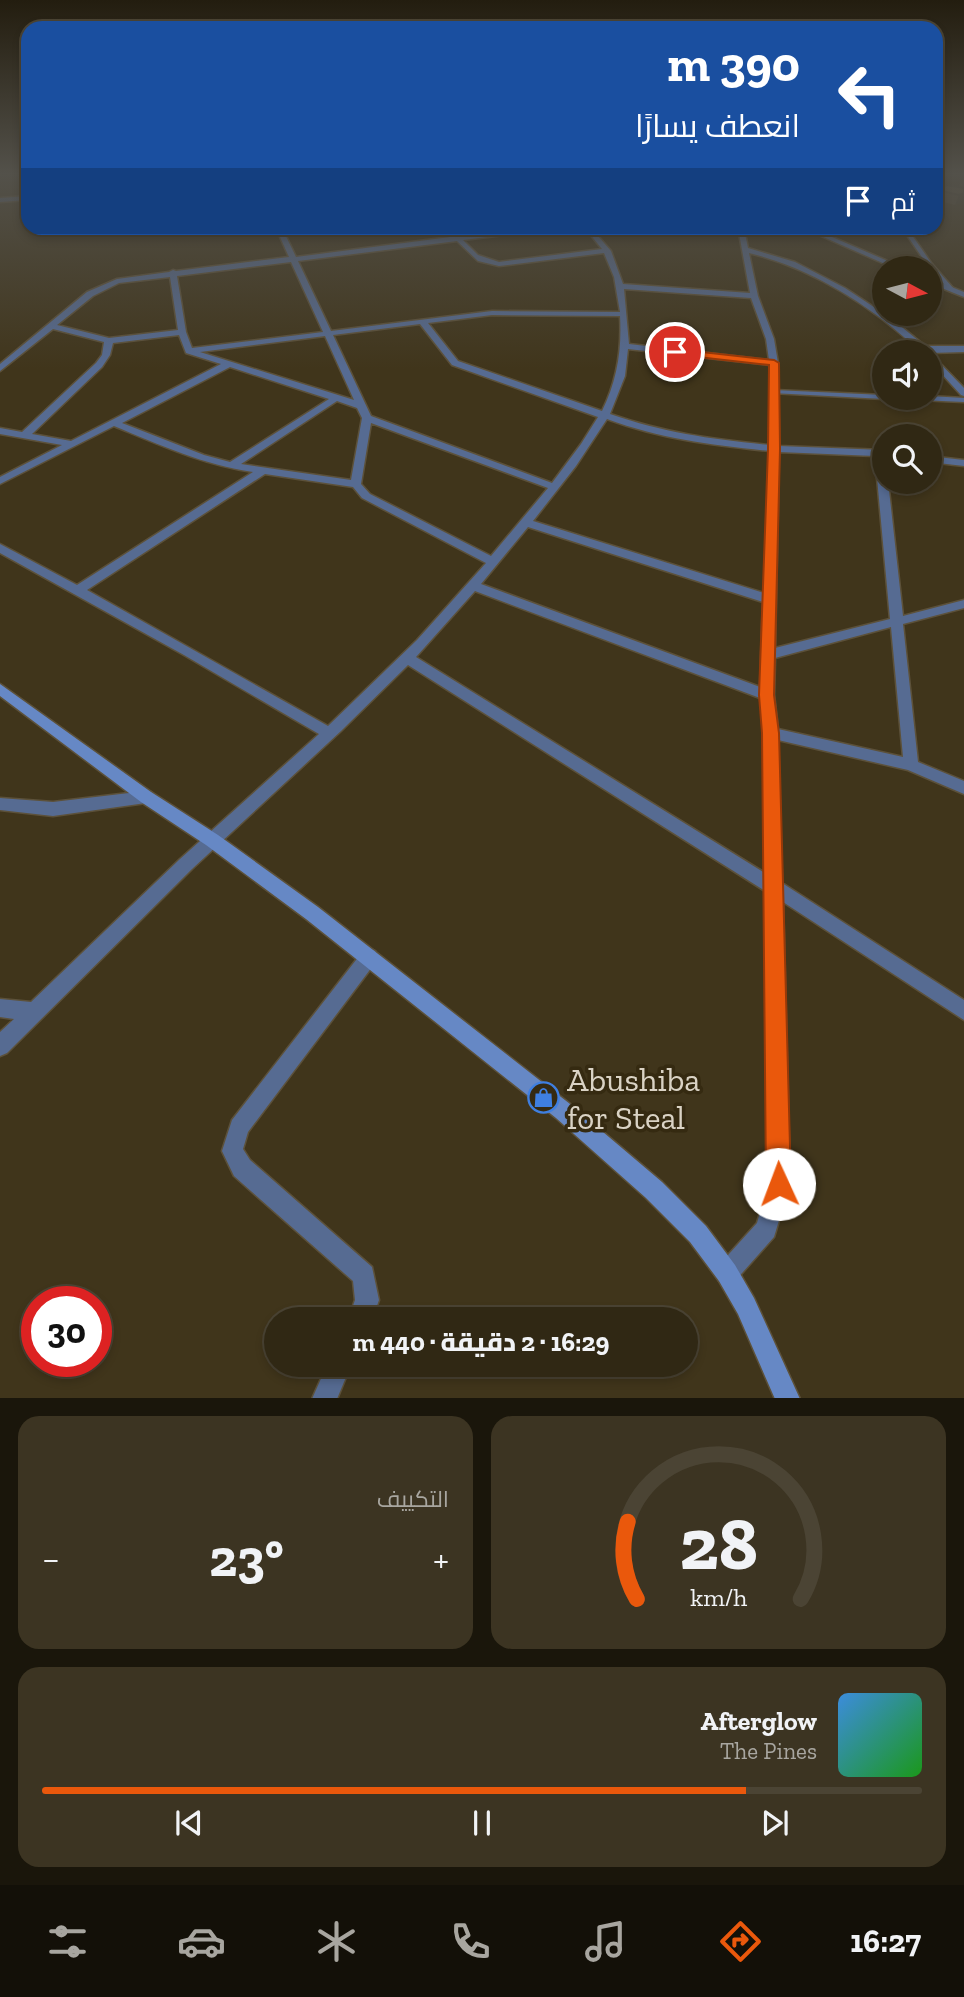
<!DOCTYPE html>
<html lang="ar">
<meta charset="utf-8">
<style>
body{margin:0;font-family:"Zilla Slab",Cairo,serif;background:#3c3422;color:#f1f3f6;direction:rtl;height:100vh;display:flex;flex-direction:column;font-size:26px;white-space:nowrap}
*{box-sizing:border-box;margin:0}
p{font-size:23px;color:#a8a6a0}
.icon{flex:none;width:38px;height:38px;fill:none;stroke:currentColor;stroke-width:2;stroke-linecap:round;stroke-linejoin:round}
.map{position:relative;height:1398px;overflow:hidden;direction:ltr}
.sheet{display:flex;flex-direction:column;gap:18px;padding:18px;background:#1a160b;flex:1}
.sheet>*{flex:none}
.banner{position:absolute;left:21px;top:21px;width:922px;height:214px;border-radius:21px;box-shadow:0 4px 10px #0003,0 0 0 2px #4b4434;direction:rtl;background:#1a4fa0;color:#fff;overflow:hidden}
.needle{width:46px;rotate:97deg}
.controls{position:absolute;left:872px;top:256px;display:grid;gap:14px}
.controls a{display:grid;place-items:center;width:70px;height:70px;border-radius:50%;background:#302814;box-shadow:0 4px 10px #0003,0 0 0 2px #4b4434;font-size:35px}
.speed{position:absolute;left:21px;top:1286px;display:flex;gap:14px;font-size:35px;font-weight:700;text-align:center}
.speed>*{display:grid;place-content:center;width:91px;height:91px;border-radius:50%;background:#302814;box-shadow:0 4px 10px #0003,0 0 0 2px #4b4434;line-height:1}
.speed .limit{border:10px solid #d22;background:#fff;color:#111}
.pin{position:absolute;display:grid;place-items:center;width:60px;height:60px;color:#fff;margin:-30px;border:4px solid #fff;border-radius:50%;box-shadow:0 2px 7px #0007}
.me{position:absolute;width:77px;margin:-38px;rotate:358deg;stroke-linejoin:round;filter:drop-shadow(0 0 5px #0008)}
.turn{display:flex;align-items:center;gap:24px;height:147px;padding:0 28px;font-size:32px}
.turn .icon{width:91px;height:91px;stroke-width:2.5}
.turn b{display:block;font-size:49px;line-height:60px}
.then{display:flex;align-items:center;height:66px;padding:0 28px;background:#0003;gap:14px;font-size:26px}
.big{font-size:52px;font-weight:800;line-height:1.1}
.sheet .card{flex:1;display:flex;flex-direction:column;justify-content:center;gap:10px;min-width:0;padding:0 24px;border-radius:21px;background:#3c3422}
.sheet .dial{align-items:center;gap:0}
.dial svg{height:182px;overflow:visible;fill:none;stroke:#4b4434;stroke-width:7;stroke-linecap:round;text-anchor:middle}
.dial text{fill:#f1f3f6;stroke:none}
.song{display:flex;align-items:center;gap:21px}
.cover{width:84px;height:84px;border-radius:10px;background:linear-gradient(135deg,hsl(210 70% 55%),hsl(120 70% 35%))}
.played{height:7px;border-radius:4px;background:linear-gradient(90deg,#ea580c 80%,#4b4434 80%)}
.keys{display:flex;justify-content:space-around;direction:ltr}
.heat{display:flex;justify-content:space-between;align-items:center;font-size:38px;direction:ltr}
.sheet .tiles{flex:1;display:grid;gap:18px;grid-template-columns:1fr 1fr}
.card:last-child{grid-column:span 2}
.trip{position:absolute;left:264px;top:1307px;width:434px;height:70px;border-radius:35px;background:#302814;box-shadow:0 4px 10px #0003,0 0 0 2px #4b4434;font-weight:800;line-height:70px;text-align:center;direction:rtl}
.menu{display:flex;height:112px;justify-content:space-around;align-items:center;background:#131008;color:#a8a6a0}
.menu .icon{width:49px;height:49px}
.menu .current{color:#ea580c}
.menu b{font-size:32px;color:#f1f3f6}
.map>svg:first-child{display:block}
</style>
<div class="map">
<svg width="964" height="1399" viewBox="0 0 964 1399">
<rect width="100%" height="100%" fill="#40351b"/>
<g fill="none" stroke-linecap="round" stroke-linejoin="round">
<defs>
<g id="service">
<path d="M829,228H835L821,234L816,233Z"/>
<path d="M902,228H907L932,264L954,289V291H950L928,266Z"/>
<path d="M774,390L884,395V397H887L884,399L772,393L771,392Z"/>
<path d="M929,396L964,398V402L897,399L894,397Z"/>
</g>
<g id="minor">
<path d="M28,196V200L0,202V198Z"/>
<path d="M276,228H282L296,257L458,236L547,228L544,230L463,240L478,255L499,262L602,249L585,228H591L611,251L623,284L750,293L738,228H744L748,248L795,262L845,288L892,319L925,346H964V352L930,353L964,388V396L961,395L929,360V352H921C873,307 813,268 749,253L758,296L774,339L778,363L779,446L884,450V481H888L903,616L964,600V608L903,624L918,762L964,781V794L908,770L778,740L782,883L964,1000V1020L783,902L790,1184L774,1237L735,1281L727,1284L719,1281L716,1273L719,1265L757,1223L768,1184L765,891L408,665L341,731L192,869L7,1053L0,1056V1032L14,1019L0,1017V999L31,1002L180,859L319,734L184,655L0,553V544L77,585L253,472C204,465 160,445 114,426L0,484V477L62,445L0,434V428L22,432L96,363L102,355L104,342L53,329L0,371V364L87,292L117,279L169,272L173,270L176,271L289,257ZM457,241L478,261L499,266L604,253L614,277L620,312L492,311L331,331L298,261ZM291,262L323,332L192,348L186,332L177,276ZM170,277L178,330L109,338L57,325L93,296L119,283ZM624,289L751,298L766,339L769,360L629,344ZM492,315L620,316C622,350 617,381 602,411L458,361L428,323ZM420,324L452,365L598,417L581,444L552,483L371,416L333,335ZM179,335L186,353L221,364L71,441L32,434L102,367L110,355L113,343ZM325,336L354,400L200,352ZM628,349L770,365L769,445C711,439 665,433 610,414L625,376ZM230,367L329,399L230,462L204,455L122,423ZM337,401L357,408L362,418L351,480L241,464ZM607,419C661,439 712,445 769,451L764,593L533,521L576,466ZM371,423L548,488L491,556L370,494L361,484ZM779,452L875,456L890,619L775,648ZM265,474L353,487L362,498L486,563L417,640L328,726L87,590ZM528,527L763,602L760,687L481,584ZM475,591L760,698L764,733L765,873L416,657ZM891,627L903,757L778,729L774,695L775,658Z"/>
<path d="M929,456L964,460V466L929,462Z"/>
<path d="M146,791L151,792L154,797L151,802L146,803L53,816L0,810V798L53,802Z"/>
<path d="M369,948L375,951L378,957L375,963L248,1132L243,1149L250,1160L372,1267L379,1300L372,1320H348L355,1300L353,1281L234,1176L222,1151L232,1120L363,951Z"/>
<path d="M327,1365H351L337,1399H312Z"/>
</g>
<g id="tertiary">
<path d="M803,228H811L904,268H894Z"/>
<path d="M929,278L964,292V297L929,283Z"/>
</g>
<path id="secondary" d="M0,684L151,792L218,835L318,907L570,1104L662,1182L706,1226L735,1265L754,1298L800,1399H775L738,1314L719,1281L690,1242L646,1198L556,1118L306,919L206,845L141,802L0,696Z"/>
</defs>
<use href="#service" stroke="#5c513a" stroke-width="3"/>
<use href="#minor" stroke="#5c513a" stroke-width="3"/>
<use href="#tertiary" stroke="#5c513a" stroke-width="3"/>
<use href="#secondary" stroke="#5c513a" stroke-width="3"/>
<use href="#service" fill="#566b92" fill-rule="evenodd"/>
<use href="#minor" fill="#566b92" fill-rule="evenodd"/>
<use href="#tertiary" fill="#566b92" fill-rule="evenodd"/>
<use href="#secondary" fill="#6688c5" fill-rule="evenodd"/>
</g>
<g fill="#4d422d">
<path d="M963,176H964V188L959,186Z"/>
<path d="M936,183L964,188V201L955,205L939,201L936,210V196L937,193L936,192Z"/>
</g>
<path fill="#3e3624" d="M964,193V201L955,205L959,195Z"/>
<g fill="#594d34" stroke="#3e3624" stroke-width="2">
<path d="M936,183L946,185L942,188L936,187Z"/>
<path d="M947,185L964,188V193L959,195L938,190Z"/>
</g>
<linearGradient id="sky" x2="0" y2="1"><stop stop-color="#231d0f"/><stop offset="0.47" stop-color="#53514a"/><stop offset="1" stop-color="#53514a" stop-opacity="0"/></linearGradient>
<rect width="964" height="369" fill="url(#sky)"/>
<path fill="#ea580c" stroke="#983908" stroke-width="2" d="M675,349L774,360L779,363L780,449L774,695L779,733L791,1184L787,1192L779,1196L770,1192L766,1184L762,733L759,695L768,449L769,365L671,354L670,352Z"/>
<defs>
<symbol id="shop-ring" viewBox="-11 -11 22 22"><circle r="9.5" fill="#352a11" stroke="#3f7fe0" stroke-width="1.5"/><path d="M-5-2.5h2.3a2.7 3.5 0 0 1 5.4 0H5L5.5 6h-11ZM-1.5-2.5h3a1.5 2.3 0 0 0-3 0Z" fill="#3f7fe0"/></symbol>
</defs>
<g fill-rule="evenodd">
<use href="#shop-ring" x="526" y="1080" width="35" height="35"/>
</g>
<g text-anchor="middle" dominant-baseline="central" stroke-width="7" stroke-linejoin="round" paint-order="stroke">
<g font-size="33" fill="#dad3c5" stroke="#352a11" text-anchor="start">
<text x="567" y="1079">Abushiba<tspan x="567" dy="38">for Steal</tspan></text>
</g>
</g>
</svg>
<div class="controls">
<a><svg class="needle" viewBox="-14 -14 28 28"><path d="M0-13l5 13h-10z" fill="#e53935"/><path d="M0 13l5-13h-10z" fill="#a8a6a0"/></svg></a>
<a><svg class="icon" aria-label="sound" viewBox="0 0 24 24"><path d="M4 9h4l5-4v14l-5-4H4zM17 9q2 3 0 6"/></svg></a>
<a><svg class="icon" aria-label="search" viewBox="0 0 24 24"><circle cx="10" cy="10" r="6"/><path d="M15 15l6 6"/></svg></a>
</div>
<div class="speed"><div class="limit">30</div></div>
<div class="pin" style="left:675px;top:352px;background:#d93025"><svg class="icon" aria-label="arrive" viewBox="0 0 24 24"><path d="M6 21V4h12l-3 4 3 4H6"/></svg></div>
<svg class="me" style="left:779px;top:1184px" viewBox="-20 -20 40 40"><circle r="19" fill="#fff"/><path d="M0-13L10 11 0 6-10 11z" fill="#ea580c"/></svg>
<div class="trip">16:29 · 2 دقيقة · 440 m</div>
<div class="banner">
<div class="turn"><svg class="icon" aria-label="left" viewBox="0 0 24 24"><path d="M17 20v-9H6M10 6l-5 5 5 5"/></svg><div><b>390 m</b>انعطف يسارًا</div></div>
<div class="then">ثم<svg class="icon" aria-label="arrive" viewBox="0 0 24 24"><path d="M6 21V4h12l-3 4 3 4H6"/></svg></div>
</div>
</div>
<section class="sheet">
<div class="tiles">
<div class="card dial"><svg viewBox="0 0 100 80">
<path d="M14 69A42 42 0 1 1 86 69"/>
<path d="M14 69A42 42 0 0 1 10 35" stroke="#ea580c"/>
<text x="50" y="56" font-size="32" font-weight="700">28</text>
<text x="50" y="72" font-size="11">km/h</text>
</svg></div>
<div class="card"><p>التكييف</p>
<div class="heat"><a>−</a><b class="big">23°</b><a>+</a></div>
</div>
<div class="card">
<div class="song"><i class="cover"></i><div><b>Afterglow</b><p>The Pines</p></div></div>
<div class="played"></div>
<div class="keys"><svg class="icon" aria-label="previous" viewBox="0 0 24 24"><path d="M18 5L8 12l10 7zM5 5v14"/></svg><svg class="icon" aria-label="pause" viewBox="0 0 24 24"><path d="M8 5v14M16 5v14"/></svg><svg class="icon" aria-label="next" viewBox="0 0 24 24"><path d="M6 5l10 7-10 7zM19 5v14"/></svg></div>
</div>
</div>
</section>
<nav class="menu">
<b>16:27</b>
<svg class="icon current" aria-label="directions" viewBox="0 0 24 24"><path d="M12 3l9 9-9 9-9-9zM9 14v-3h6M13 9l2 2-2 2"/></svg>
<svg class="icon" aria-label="music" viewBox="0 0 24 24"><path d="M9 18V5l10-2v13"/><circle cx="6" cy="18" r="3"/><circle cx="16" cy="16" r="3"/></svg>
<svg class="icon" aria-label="phone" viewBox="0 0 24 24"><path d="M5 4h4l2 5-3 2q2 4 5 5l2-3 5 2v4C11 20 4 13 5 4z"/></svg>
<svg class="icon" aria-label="climate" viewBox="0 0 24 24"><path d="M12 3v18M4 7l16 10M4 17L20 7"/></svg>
<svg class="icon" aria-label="car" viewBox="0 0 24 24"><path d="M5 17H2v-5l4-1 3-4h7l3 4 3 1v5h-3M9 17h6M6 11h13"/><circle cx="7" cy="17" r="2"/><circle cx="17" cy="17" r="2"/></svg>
<svg class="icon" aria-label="filters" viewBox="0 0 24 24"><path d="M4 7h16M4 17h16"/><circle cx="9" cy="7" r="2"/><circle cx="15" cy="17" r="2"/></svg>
</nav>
